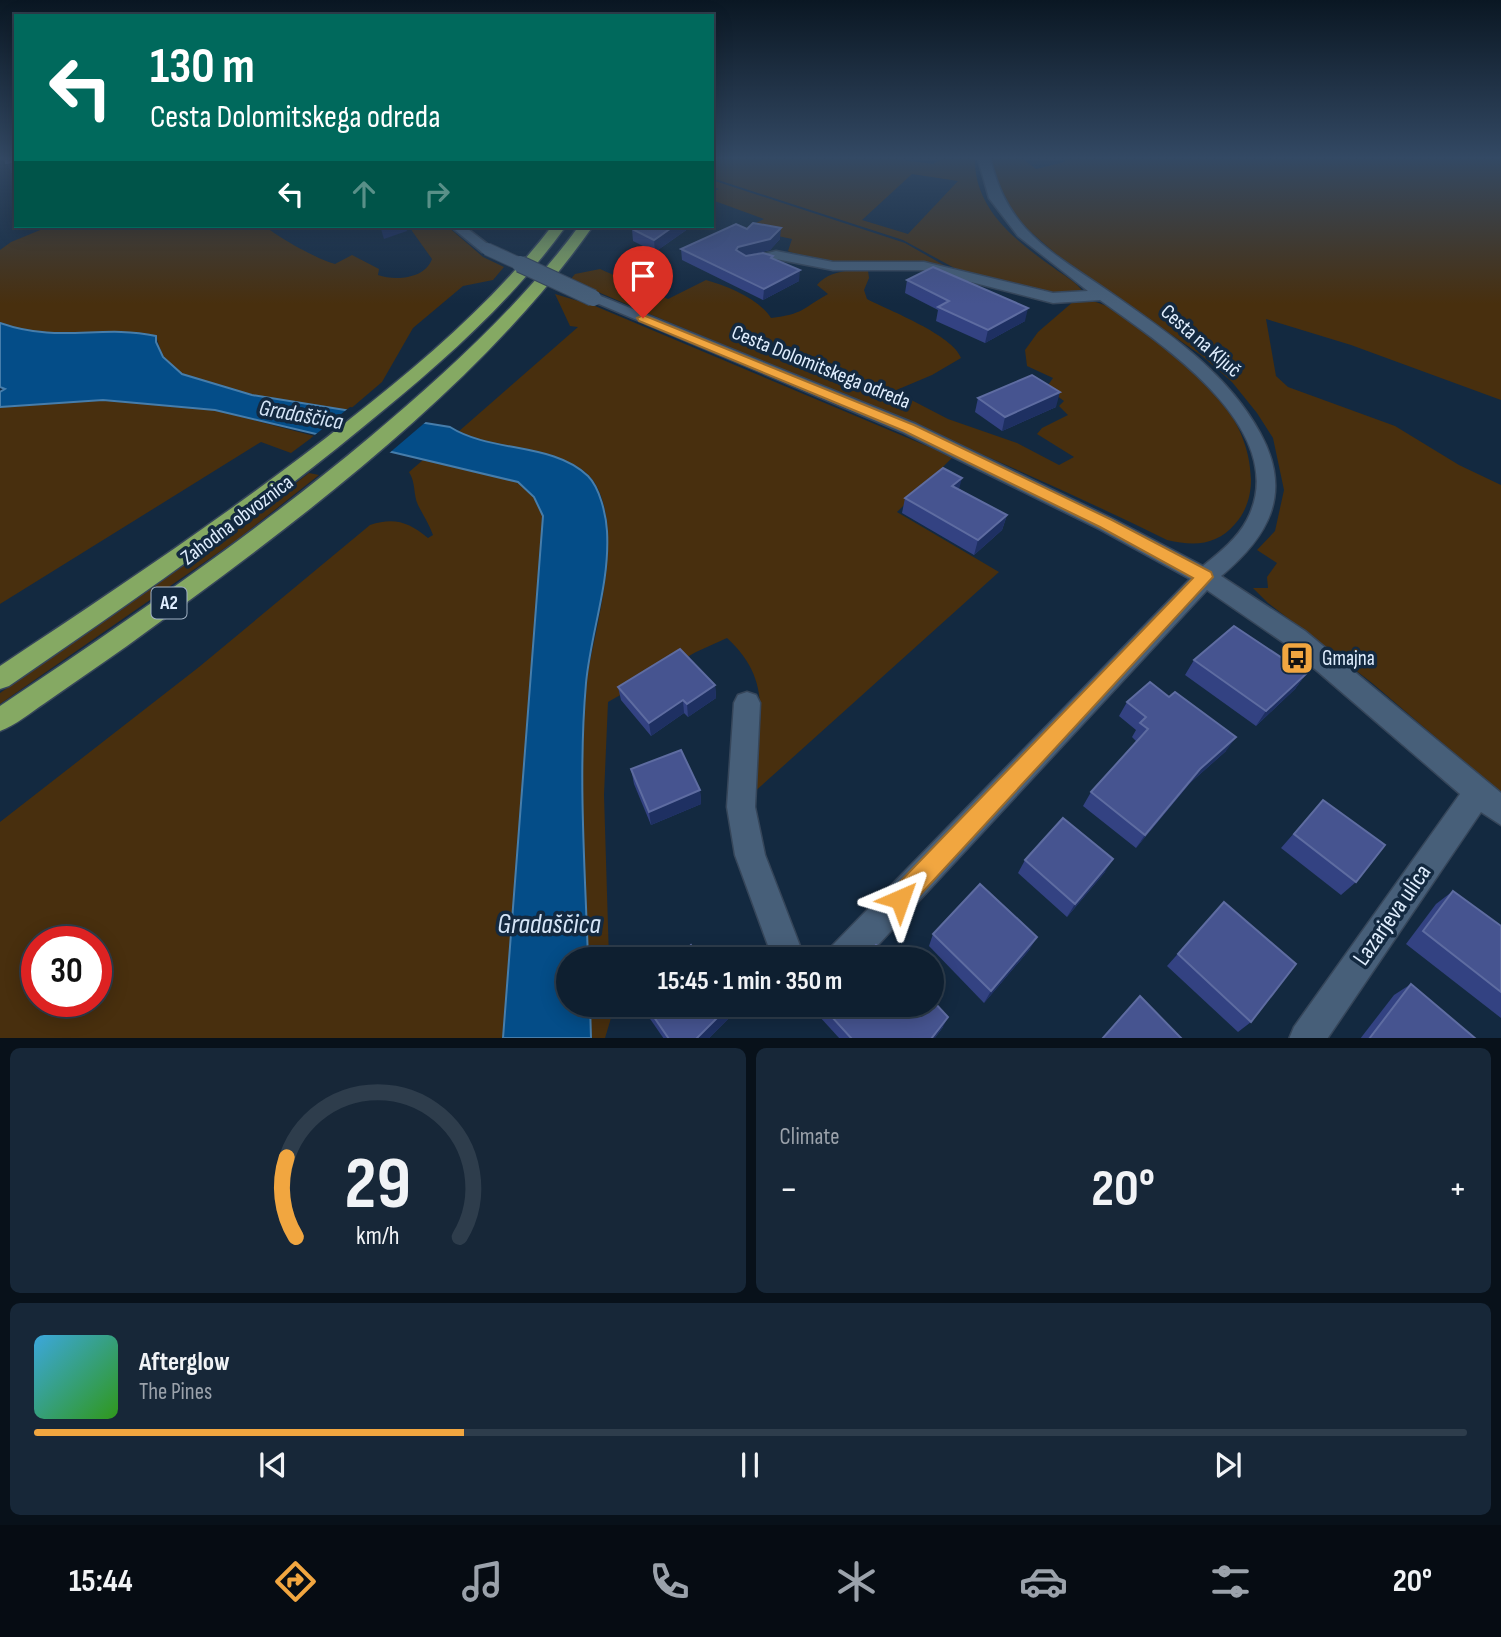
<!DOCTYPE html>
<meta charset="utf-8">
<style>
body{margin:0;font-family:"Sofia Sans Condensed",sans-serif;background:#172738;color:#f1f3f6;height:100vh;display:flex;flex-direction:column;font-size:26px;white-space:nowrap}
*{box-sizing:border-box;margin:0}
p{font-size:23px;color:#9ba2ab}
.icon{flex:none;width:38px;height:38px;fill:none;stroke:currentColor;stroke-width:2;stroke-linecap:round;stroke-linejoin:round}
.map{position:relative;height:1038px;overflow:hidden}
.panel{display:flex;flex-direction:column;gap:10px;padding:10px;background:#08111a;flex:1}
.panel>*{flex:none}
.guide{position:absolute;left:14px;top:14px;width:700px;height:214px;border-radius:0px;box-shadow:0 4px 18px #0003,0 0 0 2px #2e3d4c;background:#00695c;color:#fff;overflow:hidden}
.speed{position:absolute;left:21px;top:926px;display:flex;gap:14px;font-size:35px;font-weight:700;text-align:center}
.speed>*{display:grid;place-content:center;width:91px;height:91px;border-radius:50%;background:#0e1f30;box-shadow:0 4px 18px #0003,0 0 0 2px #2e3d4c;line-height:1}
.speed .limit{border:10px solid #d22;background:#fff;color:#111}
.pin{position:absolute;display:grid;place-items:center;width:60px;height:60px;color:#fff;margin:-72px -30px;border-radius:50% 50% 50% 0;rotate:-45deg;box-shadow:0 0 7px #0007}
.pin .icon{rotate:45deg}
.me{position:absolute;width:77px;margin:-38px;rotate:43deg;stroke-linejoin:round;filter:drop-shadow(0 0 5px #0008)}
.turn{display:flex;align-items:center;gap:24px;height:147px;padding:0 21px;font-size:32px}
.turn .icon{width:91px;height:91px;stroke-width:2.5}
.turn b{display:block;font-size:49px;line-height:60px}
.lanes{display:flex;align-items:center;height:66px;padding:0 21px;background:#0003;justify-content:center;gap:35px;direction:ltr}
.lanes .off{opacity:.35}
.big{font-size:52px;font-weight:700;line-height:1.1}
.panel .widget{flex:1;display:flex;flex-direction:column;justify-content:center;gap:10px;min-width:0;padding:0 24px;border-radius:10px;background:#172738}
.panel .dial{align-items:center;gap:0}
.dial svg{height:182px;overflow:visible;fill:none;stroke:#2e3d4c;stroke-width:7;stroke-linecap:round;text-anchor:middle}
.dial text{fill:#f1f3f6;stroke:none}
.song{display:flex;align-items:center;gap:21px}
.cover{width:84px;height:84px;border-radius:10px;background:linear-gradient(135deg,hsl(200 70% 55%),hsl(110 70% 35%))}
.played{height:7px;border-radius:4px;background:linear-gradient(90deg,#f1a640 30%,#2e3d4c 30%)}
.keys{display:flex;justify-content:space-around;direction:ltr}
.heat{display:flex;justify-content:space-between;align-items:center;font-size:38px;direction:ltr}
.panel .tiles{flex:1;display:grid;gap:10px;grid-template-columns:1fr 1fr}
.widget:last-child{grid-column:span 2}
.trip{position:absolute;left:556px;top:947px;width:388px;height:70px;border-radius:35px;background:#0e1f30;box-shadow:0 4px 18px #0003,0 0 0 2px #2e3d4c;font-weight:700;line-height:70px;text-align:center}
.dock{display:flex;height:112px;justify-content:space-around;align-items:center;background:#060c13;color:#9ba2ab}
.dock .icon{width:49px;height:49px}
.dock .selected{color:#f1a640}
.dock b{font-size:32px;color:#f1f3f6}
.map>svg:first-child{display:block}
</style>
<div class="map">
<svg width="1501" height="1039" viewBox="0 0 1501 1039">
<rect width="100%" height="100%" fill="#132940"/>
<g fill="#482f0e" fill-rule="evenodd">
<path d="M712,159H895L933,164L942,159H975C974,209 1017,242 1054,268C1063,275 1077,282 1083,292L1064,295L1039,292L981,278L958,270L903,240L712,178ZM912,174L958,181L908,234L862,220Z"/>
<path d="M992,159H1023L1036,169L1064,162L1065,159H1501V400L1351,345L1266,319L1276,376L1288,387L1395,426L1459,465L1501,485V793L1372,683L1268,603L1253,588H1268L1267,577L1277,563L1257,550L1275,531L1284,490L1273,438L1257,413L1232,382L1202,356L1056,254L1017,220L992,171Z"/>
<path d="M712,180L905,243L947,267L921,264H848L793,253L788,251L792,239L744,229L764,219L712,200V192L719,189L712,186Z"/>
<path d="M50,226H265C277,237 319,260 335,264L352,255L379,269L378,275C395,281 425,279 432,259L412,231V226H447L483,257L504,267L493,280L463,286L413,328L382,382L348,411L252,395L182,374L163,357L156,336C127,330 103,335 75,336C49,336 24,332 0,323V250L11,242Z"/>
<path d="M600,269L668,299L706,280C728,286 759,299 771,318C804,314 801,309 828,294L817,285C830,270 850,270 868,270L869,278L864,290L867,299C890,311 953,335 961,358L932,375L894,391L948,419L1017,443L1059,465L1074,457L1037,434L1042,428L1068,415L1059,406L1064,401L1046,388L1053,378L1027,366L1025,350L1038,332L1074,301C1104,296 1127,319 1150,335C1198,371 1250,415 1251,480C1251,496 1246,512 1235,524C1216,546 1194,546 1167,540C972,444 769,366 570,280L575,274Z"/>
<path d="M555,294L595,306L953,457L897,512L999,572L751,795C756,734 779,685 727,638L696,652L608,702L604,795L609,959H588C585,870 572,764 587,677C596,626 626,525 592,479C569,450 502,448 467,438L458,432L578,327L570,326Z"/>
<path d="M103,400L215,410L314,436L291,453L261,442L0,604V407Z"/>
<path d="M423,460L518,482L534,497L543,516L503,1038L0,1039V822L199,667L370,525C394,517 409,522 428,538L433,535C429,524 423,515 418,505C413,494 416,483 409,472ZM37,942H96V1001H37Z"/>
<path d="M309,473L319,475L238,539L0,704V693L228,535Z"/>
<path d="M590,1005H610L611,1018L605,1038H591Z"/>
</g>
<path fill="#044d88" stroke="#467dab" stroke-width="2" d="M0,323C60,344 100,324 156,336V342L163,357L182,374L252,395L450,427C491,453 553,442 588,476C600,488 606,515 607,531C610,584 591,631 586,683C578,775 585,867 588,959H569V1004L590,1005L591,1038H503L543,516L534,497L518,482L215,410L103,400L0,407V392L5,389L0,387Z"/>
<path fill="#132940" d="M350,407L428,420L387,455L311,438Z"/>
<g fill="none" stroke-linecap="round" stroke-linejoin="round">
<defs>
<g id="minor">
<path d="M978,159H990C998,187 1006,207 1026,229C1050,255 1083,273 1111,293C1167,332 1227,372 1260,433C1293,493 1269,536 1221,576L1305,631L1501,793V825L1481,812L1327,1039H1289L1294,1027L1460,794L1287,645L1207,590L865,959H827L831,947L1190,579L1099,529L902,432L585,298L588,295H598L916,424L1113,519L1203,566C1219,553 1237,539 1247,520C1294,430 1160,343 1100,300L1053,303L924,270H833L776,259L746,264L739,260L776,251L833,262H924L1053,293L1088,291L1018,236L989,198Z"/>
<path d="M450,226H464L494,249L482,252Z"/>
<path d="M747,692L756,695L760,703L755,807L765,855L805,959H773L735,855L727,807L734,703L738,695Z"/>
</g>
<g id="highway">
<path d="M552,226H566C510,304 437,367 363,427C250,520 130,603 9,686L0,689V666C119,587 238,508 350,419C424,361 495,300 552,226Z"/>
<path d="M579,226H593C479,389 287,530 127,646C100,665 72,684 45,703C30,713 16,725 0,731V706C127,621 253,535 370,437C446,373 520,306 579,226Z"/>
</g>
</defs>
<use href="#minor" stroke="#36465a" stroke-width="3"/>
<use href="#highway" stroke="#36465a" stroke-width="3"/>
<use href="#minor" fill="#475f79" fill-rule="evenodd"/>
<use href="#highway" fill="#85a963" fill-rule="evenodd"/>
<defs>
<path id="minor-bridge-far1" d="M487,249L524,266"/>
<path id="minor-bridge" d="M520,264L593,298"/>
</defs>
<use href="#minor-bridge-far1" stroke="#36465a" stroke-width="14" stroke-linecap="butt"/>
<use href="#minor-bridge" stroke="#36465a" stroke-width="18" stroke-linecap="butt"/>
<use href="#minor-bridge-far1" stroke="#475f79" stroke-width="12"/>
<use href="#minor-bridge" stroke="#475f79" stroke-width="16"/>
</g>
<g fill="#334282">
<path d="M637,226H692L655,252L633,241L632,229Z"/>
<path d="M747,229L780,239L770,250L746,256L773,259L799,281L763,300L682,260L681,249Z"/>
<path d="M907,280L1025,321L985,343L936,321L938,310L905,293Z"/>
<path d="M978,398L1056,407L1002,431L975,412Z"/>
<path d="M959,489L1007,515L1002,530L974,555L902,513L905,498Z"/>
<path d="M1194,660L1306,674L1295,689L1256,726L1185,675Z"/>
<path d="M715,685L716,698L688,717L684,713L651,736L621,700L618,687Z"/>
<path d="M1127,702L1226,751L1190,783L1136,848L1083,806L1091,792L1137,742L1132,737L1136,730L1119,716Z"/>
<path d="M631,769L700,790L701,804L651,825L634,784Z"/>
<path d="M1323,800L1356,882L1341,895L1281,848Z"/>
<path d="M1025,860L1105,872L1067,917L1018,873Z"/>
<path d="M1453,891L1501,926V1018L1406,944L1436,904Z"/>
<path d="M1224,902L1251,1022L1238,1032L1167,966Z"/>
<path d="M933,934L1030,949L984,1003L929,946Z"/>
<path d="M1411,984L1476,1039H1360L1394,995Z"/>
<path d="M644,1004H735L736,1011L708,1039H664L646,1013Z"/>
<path d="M822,1004L943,1027L934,1039H840L819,1016Z"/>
</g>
<g fill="#1e3062">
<path d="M16,161V175H13L6,163Z"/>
<path d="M380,226H406L407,231L384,239Z"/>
<path d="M674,226H692L655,252L654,240Z"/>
<path d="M781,228L780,239L770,250L738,257L736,250L738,247Z"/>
<path d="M800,270L799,281L763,300L764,289Z"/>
<path d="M1028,308L1025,321L985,343L988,330Z"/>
<path d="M1060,392L1056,407L1002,431L1005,417Z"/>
<path d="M962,478L958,493L952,486Z"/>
<path d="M1007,515L1002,530L974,555L978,540Z"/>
<path d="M1306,674L1295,689L1256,726L1266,711Z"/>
<path d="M715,685L716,698L688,717L687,704Z"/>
<path d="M683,700L684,713L651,736L649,723Z"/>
<path d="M1236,737L1226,751L1190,783L1136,848L1145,835L1200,769Z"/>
<path d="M700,790L701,804L651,825L649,812Z"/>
<path d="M1113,859L1105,872L1067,917L1075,904Z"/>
<path d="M1037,937L1030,949L984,1003L991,991Z"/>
<path d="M731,1004H735L736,1011L708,1039H696Z"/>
<path d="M948,1017L943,1027L934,1039H931Z"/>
</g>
<g fill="#465490" stroke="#5e6ca1" stroke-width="2">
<path d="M5,159H16V161L6,163Z"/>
<path d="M753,223L781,228L770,239L738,247L736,250L746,256L763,253L773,256L771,258L800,270L764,289L681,249L736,224L747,229Z"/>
<path d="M637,226H674L654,240L632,229Z"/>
<path d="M933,267L1028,308L988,330L938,307L949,301L907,280Z"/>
<path d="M1032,375L1060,392L1005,417L978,398Z"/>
<path d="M943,468L962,478L952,486L1007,515L978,540L905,498Z"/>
<path d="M1234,626L1306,674L1266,711L1194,660Z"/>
<path d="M680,649L715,685L687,704L683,700L649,723L618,687Z"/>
<path d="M1150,682L1169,697L1175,692L1236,737L1200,769L1145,835L1091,792L1148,729L1140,723L1146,717L1127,702Z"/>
<path d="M681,750L700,790L649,812L631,769Z"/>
<path d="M1323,800L1385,845L1356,882L1294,834Z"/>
<path d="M1063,818L1113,859L1075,904L1025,860Z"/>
<path d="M980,884L1037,937L991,991L933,934Z"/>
<path d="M1453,891L1501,926V992L1423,931Z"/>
<path d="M1224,902L1296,964L1251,1022L1178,954Z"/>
<path d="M691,945L702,959H676Z"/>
<path d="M876,945L891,959H863Z"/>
<path d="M1411,984L1476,1039H1369Z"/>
<path d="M1140,996L1182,1039H1102Z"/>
<path d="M933,1001L948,1017L931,1039H852L821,1005L933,1004Z"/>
<path d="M645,1004H731L696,1039H669Z"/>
</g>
<linearGradient id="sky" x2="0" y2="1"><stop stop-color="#0a1723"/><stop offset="0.52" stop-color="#334964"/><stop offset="1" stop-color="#334964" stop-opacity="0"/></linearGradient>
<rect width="1501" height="304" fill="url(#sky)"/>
<path fill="#f1a640" stroke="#9d6c2a" stroke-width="2" d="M643,315L914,425L1112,520L1211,572L1213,577L909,907L900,910L892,907L889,899L892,890L1193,578L1100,527L904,431L639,321L637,318Z"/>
<defs>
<symbol id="bus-square" viewBox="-11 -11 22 22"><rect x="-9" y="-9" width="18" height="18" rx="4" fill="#f1a640" stroke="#132940"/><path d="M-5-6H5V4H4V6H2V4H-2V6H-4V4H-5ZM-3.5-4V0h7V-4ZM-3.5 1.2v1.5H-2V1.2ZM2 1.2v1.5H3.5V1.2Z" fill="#111"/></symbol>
</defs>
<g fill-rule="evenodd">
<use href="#bus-square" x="1278" y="639" width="38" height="38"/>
</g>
<g text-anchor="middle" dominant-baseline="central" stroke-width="7" stroke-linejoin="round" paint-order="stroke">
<rect fill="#132940" stroke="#a2b3c5" stroke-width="2" x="151.5" y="587.5" width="35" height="31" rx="5"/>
<g font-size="19" font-weight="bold" fill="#e0eefe">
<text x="169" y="603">A2</text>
</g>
<g font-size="21" fill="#e0eefe" stroke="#132940">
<text transform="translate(1201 341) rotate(41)">Cesta na Ključ</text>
<text transform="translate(821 367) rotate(22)">Cesta Dolomitskega odreda</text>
<text transform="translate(237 520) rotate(-37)">Zahodna obvoznica</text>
</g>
<g font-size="21" fill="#e0eefe" stroke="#132940" text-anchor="start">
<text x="1322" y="658">Gmajna</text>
</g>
<g font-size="23" font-style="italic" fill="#d5e5f7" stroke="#132940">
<text transform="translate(301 415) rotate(10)">Gradaščica</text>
</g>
<g font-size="24" fill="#e0eefe" stroke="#132940">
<text transform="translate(1392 915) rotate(-55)">Lazarjeva ulica</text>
</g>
<g font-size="28" font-style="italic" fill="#d5e5f7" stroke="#132940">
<text x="549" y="924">Gradaščica</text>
</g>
</g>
</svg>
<div class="speed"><div class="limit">30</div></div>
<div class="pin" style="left:643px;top:318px;background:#d93025"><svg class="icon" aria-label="arrive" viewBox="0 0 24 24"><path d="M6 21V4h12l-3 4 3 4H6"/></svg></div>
<svg class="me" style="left:900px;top:899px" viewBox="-20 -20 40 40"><path d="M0-17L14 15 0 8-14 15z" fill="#f1a640" stroke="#fff" stroke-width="4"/></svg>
<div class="trip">15:45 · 1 min · 350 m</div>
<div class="guide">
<div class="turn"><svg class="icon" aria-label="left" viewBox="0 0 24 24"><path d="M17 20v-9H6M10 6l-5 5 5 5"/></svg><div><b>130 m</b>Cesta Dolomitskega odreda</div></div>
<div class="lanes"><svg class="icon" aria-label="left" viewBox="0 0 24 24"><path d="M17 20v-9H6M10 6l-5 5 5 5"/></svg><svg class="icon off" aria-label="ahead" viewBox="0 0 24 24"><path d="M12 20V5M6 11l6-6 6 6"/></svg><svg class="icon off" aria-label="right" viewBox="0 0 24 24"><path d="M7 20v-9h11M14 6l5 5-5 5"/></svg></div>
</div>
</div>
<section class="panel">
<div class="tiles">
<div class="widget dial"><svg viewBox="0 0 100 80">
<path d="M14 69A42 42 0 1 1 86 69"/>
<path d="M14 69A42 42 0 0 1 10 34" stroke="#f1a640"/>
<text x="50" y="56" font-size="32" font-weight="700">29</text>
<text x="50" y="72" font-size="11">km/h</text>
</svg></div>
<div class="widget"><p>Climate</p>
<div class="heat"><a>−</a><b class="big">20°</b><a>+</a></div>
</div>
<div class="widget">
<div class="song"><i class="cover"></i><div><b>Afterglow</b><p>The Pines</p></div></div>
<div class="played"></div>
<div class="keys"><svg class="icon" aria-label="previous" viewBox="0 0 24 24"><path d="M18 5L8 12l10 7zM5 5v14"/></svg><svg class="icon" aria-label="pause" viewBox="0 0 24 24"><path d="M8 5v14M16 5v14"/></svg><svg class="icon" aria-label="next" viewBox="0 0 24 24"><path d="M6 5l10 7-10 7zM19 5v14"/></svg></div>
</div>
</div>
</section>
<nav class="dock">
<b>15:44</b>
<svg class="icon selected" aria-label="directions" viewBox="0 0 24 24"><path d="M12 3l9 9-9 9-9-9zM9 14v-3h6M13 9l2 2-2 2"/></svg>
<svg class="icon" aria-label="music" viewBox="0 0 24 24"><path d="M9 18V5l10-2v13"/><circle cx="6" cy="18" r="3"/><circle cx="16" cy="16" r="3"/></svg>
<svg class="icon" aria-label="phone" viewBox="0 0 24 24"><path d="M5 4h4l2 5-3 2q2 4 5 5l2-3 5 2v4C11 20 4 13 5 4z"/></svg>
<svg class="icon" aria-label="climate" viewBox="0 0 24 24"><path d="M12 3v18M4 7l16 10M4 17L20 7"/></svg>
<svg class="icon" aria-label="car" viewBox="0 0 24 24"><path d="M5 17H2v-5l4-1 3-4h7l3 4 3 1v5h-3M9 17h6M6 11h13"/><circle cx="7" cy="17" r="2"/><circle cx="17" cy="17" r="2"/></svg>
<svg class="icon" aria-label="filters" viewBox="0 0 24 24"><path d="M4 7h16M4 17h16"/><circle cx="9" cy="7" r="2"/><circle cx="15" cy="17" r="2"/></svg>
<b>20°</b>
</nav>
